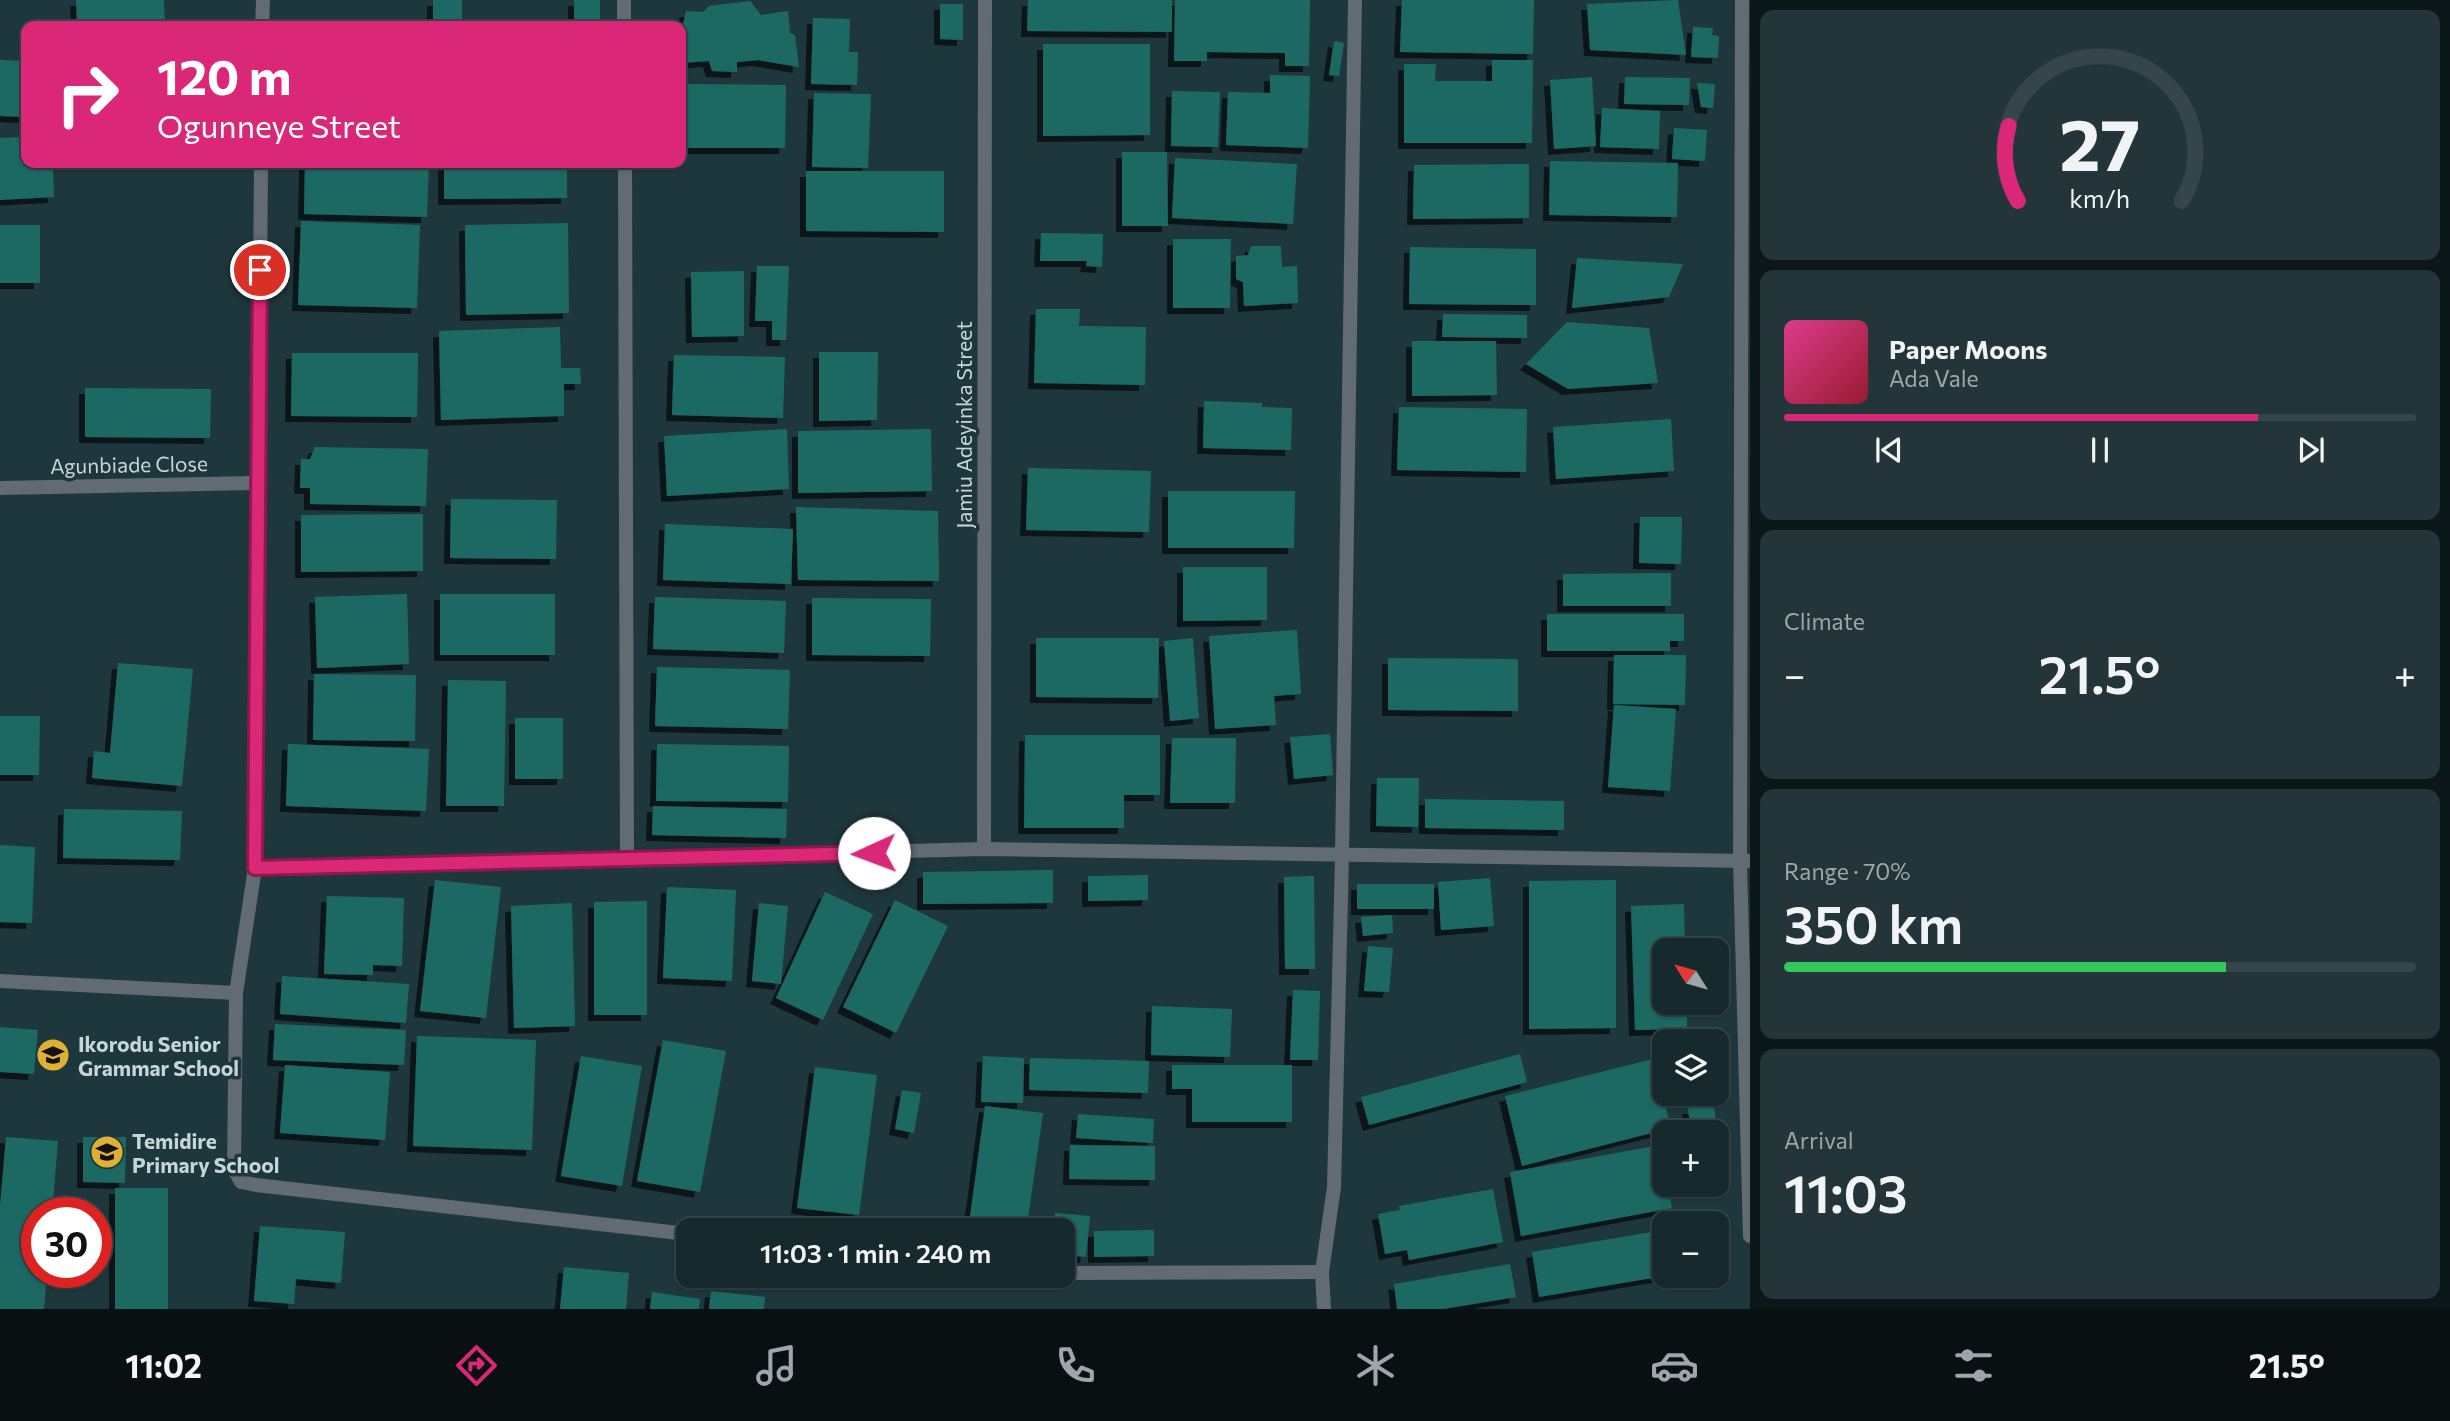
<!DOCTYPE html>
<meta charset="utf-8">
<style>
body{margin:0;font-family:Commissioner,sans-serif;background:#233539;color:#f1f3f6;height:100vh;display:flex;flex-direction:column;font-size:26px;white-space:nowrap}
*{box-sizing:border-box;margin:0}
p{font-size:23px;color:#9ea6aa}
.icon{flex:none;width:38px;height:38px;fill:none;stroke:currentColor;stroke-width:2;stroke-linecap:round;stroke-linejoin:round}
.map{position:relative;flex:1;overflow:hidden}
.panel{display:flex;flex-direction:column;gap:10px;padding:10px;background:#0c1719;width:700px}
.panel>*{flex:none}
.hud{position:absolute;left:21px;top:21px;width:665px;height:147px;border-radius:14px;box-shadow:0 2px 5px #0004,0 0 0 2px #354549;background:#db2777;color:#fff;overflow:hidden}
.needle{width:46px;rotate:307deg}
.fabs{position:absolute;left:1652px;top:938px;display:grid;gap:14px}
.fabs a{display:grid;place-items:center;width:77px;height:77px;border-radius:14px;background:#16292d;box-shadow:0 2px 5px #0004,0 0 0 2px #354549;font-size:35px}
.speed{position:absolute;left:21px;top:1197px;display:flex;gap:14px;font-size:35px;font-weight:700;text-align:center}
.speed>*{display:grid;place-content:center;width:91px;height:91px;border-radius:50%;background:#16292d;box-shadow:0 2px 5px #0004,0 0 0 2px #354549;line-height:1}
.speed .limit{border:10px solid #d22;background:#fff;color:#111}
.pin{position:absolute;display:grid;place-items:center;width:60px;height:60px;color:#fff;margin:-30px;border:4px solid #fff;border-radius:50%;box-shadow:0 2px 7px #0007}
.me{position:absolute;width:77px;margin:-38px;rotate:268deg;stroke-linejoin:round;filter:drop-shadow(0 0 5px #0008)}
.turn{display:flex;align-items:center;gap:24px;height:147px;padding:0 21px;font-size:32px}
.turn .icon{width:91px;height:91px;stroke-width:2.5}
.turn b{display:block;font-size:49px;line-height:60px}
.big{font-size:52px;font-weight:600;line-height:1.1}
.panel .widget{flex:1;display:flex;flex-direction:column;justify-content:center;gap:10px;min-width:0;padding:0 24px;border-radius:14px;background:#233539}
.panel .dial{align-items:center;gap:0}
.dial svg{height:182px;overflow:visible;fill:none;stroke:#354549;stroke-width:7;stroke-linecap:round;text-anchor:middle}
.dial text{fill:#f1f3f6;stroke:none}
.song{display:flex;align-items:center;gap:21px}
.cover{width:84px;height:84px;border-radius:10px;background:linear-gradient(135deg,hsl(330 70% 55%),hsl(350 70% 35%))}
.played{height:7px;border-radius:4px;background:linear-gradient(90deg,#db2777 75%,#354549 75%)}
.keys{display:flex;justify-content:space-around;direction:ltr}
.heat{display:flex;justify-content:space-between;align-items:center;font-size:38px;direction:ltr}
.charge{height:10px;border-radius:5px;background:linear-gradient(90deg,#34c759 70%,#354549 0)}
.trip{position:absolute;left:676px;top:1218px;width:399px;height:70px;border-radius:14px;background:#16292d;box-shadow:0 2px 5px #0004,0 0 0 2px #354549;font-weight:600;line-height:70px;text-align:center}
.tab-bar{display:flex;height:112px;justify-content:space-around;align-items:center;background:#091012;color:#9ea6aa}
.tab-bar .icon{width:49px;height:49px}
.tab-bar .selected{color:#db2777}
.tab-bar b{font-size:32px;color:#f1f3f6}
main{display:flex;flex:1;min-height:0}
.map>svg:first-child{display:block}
</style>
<main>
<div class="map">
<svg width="1750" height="1309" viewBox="0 0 1750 1309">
<defs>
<filter id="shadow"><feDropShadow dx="-6" dy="6" stdDeviation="0" flood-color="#0009"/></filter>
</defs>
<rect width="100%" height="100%" fill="#1e373c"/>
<g fill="#1e6964" filter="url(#shadow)">
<path d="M76,0H164L165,26H77Z"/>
<rect x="433" y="0" width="29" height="26"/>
<rect x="574" y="0" width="26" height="19"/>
<path d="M1028,0H1172V32L1027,31Z"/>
<path d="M1175,0H1310L1309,66H1285V53L1207,52V61H1174Z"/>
<path d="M1402,0H1534L1533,54L1400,52Z"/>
<path d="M1678,0L1686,55L1590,50L1587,4Z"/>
<path d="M750,1L761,15L788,11L790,33L795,35L799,67L758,60L737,62V72L712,71L709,61L681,63V34L686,11L703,12L709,6Z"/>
<path d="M940,4H963V40L940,39Z"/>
<path d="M813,18L850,19L849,52H858L857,85L811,84Z"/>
<path d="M1693,27L1713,28L1712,35L1719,36L1718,58L1691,57Z"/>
<path d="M1334,41L1344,43L1339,76L1329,75Z"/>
<path d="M1043,44H1150V135L1043,136Z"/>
<path d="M0,60L26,61V117L0,116Z"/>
<path d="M1492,60H1533L1532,143H1404V64H1436L1435,81H1492Z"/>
<path d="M1270,75L1310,76L1308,148L1226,145L1228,92L1270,93Z"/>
<path d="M1592,77L1596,146L1554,149L1550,80Z"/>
<path d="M1625,77L1690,78L1689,105L1624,104Z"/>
<path d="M1697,83L1715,84L1713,108L1701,107Z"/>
<path d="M681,84L786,85L785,148H681Z"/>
<path d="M1172,91L1220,92L1218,147L1171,146Z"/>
<path d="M814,93L871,94L868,168L812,167Z"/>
<path d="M1602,108L1660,111L1659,149L1600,147Z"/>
<path d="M1674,128L1707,130L1705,161L1672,159Z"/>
<path d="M26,137V163H53L54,197L0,200V138Z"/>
<path d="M1122,152H1167L1168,226H1122Z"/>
<path d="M1175,158L1297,164L1293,224L1172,218Z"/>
<path d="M1550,161L1678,163L1677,217L1549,215Z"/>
<path d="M305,163H429L427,217L304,214Z"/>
<path d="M444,163H567V198L444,199Z"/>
<path d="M1529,164V218L1413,219L1414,165Z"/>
<path d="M806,171H944V232L806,231Z"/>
<path d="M301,221L420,225L417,308L298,305Z"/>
<path d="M568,223L569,313L466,315L465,225Z"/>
<rect x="0" y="225" width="40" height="58"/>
<path d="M1041,233L1103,234L1102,267L1086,266L1087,261H1040Z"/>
<path d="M1173,239H1231L1230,308H1173Z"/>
<path d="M1251,246H1281L1282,267L1297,266L1298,303L1244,306L1243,282L1236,279V256L1248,255Z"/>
<path d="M1410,247L1536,249V305L1409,304Z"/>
<path d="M1577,258L1683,264L1669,297L1572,308Z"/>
<path d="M757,266H789L786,340H772V321H755Z"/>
<path d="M744,271V336L692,337L691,272Z"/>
<path d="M1036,309H1080L1079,326L1146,327L1145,385L1034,383Z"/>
<path d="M1443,314L1527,315V338L1442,337Z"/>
<path d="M1567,322L1649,328L1658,383L1568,389L1526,364Z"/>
<path d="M560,327L561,368H580L581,384H564V416L441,420L439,331Z"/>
<path d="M1412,341H1496L1497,395L1412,396Z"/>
<path d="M819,352H878L877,420L819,421Z"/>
<path d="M292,353H418L417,417L291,416Z"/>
<path d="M674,355L785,357L783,418L672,415Z"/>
<path d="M85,388L211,389L210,438L85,437Z"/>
<path d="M1204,401L1262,403V407L1292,408L1291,450L1203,448Z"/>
<path d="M1399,407L1527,409L1526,472L1397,470Z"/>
<path d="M1671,419L1674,471L1556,479L1553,427Z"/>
<path d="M787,429L789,489L667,496L664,436Z"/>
<path d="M931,429L932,491L798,493V431Z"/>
<path d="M315,447L428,449L426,506L310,504V488H300L301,459H310Z"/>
<path d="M1028,468L1151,471L1149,532L1026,530Z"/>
<path d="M1168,491H1295L1294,548H1168Z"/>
<path d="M451,499L557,500L556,559L450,558Z"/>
<path d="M796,507L938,511L939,581L798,580Z"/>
<path d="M423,514V571L301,572V515Z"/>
<path d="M1640,517H1682L1681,564L1639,563Z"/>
<path d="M665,524L793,529L791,584L663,580Z"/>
<path d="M1183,567H1267V620L1183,621Z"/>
<path d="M1671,573V606H1563V574Z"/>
<path d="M407,594L409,664L317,668L315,597Z"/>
<rect x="440" y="594" width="115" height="61"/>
<path d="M655,597L786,601L784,653L653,649Z"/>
<path d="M812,598L931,599L930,656L812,655Z"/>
<path d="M1547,614H1684V641H1670V651H1547Z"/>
<path d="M1297,630L1301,694L1274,696L1276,725L1215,729L1209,636Z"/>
<path d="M1036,638H1159L1158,698L1036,697Z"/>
<path d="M1193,638L1199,718L1170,721L1164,641Z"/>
<path d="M1614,655H1686L1685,705L1613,704Z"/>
<path d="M1388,658L1518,659V711L1388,710Z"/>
<path d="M118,663L193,669L182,786L92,778L94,751L110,753Z"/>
<path d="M657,667L790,670L788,729L655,726Z"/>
<path d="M314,674L416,675L415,741L313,740Z"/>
<path d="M448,680L506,681L504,806H446Z"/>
<path d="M1614,705L1676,709L1670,791L1608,787Z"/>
<path d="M0,716H40L39,775H0Z"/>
<rect x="515" y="718" width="48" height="61"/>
<path d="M1330,734L1333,775L1294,779L1290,737Z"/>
<path d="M1025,735H1160V795H1124V828H1024Z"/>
<path d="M1172,738H1236L1235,803H1170Z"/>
<path d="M288,744L429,749L426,811L286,806Z"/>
<path d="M657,744L789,746L788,802L656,801Z"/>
<path d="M1377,778H1419L1418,827L1376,826Z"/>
<path d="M1425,799L1564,801V830L1425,828Z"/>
<path d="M653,806L787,809L786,838L652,835Z"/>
<path d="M64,809L182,811L180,860L63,858Z"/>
<path d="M0,845L35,847L32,923L0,922Z"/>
<path d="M1053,870V903L923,904V872Z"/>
<path d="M1148,875V900L1088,901V876Z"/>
<path d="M1314,876L1315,969H1285L1284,877Z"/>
<path d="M1490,878L1494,926L1441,930L1438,882Z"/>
<path d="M435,880L501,887L486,1018L420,1011Z"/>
<path d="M1616,880V1028L1529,1029V881Z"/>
<rect x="1357" y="884" width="77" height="25"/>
<path d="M667,887L736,890L732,981L663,978Z"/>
<path d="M825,892L873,914L823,1020L776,998Z"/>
<path d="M327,896L404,898L402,966L373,965V975L324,974Z"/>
<path d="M895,900L948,926L896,1033L843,1007Z"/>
<path d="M647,901V1015H594V902Z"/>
<path d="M572,903L575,1026L514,1028L511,906Z"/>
<path d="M759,903L788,906L781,984L752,981Z"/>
<path d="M1684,904L1685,950H1664V1003H1687V1029L1635,1030L1631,906Z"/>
<path d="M1392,915L1393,933L1363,936L1361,917Z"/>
<path d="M1368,946L1393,948L1389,992L1364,991Z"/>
<path d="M282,976L409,984L406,1023L280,1014Z"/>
<path d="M1293,990L1320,991L1318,1060H1290Z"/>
<path d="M1152,1006L1232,1009L1230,1057L1151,1055Z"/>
<path d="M275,1024L406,1030L404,1065L273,1060Z"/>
<path d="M0,1027L38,1030L34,1074L0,1072Z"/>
<path d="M1717,1034L1724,1066L1717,1067V1041L1708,1040L1717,1038Z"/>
<path d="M417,1036L536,1040L532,1150L413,1146Z"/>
<path d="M663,1040L726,1051L700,1192L637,1181Z"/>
<path d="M1520,1054L1527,1082L1369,1125L1361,1097Z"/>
<path d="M581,1056L642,1066L622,1186L561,1176Z"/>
<path d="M983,1056L1024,1058L1023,1103L981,1102Z"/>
<path d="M1030,1058L1149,1061L1148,1093L1029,1090Z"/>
<path d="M1653,1059L1671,1128L1522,1166L1505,1096Z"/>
<path d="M285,1065L390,1072L385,1140L280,1133Z"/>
<path d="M1172,1065H1292V1122H1192V1089H1172Z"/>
<path d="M815,1067L877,1075L859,1215L797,1208Z"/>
<path d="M902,1090L921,1093L914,1133L895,1129Z"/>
<path d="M985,1106L1043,1113L1027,1225L970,1217Z"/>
<path d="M1714,1106L1717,1132H1691L1688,1108Z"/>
<path d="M1078,1114L1154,1119L1153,1143L1076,1138Z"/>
<path d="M6,1137L58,1141L52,1213H37V1272H47L44,1309H0V1206Z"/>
<path d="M83,1137H126L125,1183L83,1182Z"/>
<path d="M1070,1145L1155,1146V1180L1069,1179Z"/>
<path d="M1661,1145L1664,1185H1668L1672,1208L1521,1236L1510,1172Z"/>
<rect x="115" y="1188" width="53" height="121"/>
<path d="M1493,1189L1503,1242L1409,1260L1407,1250L1385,1254L1378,1214L1400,1210L1399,1206Z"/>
<path d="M1055,1213L1090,1216L1086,1257L1062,1255V1230H1053Z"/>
<path d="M909,1218L954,1224L953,1230H907Z"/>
<path d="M260,1226L345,1232L341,1283L296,1279L294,1304L254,1301Z"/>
<path d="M1154,1230V1256L1094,1257V1231Z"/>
<path d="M1664,1230V1276L1539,1297L1532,1252Z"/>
<path d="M1510,1264L1516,1297L1443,1309H1397L1394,1284Z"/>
<path d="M564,1267L629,1273L626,1309H560Z"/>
<path d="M711,1291L765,1297L764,1309H709Z"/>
<path d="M652,1292L700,1299L699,1309H650Z"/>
</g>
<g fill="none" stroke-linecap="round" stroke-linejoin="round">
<g stroke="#626b71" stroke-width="14">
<path d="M624,0V26"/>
<path d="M1742,0L1740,862L1750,1236"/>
<path d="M262,26L263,0"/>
<path d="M261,163L255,868L236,993L234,1169L241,1182L256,1185L688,1234"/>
<path d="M625,163L627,861"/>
<path d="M0,488L258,483"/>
<path d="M984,849L985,0"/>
<path d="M255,868L984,849L1750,861"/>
<path d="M0,981L236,993"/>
<path d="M1062,1273L1322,1272"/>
<path d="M1324,1309L1322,1272L1334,1187L1342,855L1355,0"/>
</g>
</g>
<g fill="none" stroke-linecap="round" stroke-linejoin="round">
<defs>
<path id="route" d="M260,270L255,868L874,853"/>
</defs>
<use href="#route" stroke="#8e194d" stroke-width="18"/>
<use href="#route" stroke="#db2777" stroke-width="12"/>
</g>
<defs>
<symbol id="school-disc" viewBox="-11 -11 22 22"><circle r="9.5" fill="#dfb034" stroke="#1e373c"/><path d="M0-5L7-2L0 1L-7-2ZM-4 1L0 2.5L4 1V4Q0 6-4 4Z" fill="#111"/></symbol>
</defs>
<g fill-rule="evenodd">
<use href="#school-disc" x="34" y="1036" width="38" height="38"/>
<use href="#school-disc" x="88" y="1133" width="38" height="38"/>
</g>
<g text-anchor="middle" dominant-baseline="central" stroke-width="7" stroke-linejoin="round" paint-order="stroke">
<g font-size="21" fill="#c6d5d8" stroke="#1e373c">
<text transform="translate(963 425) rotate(-90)">Jamiu Adeyinka Street</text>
<text transform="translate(129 464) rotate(-1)">Agunbiade Close</text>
</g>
<g font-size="21" font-weight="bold" fill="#c6d5d8" stroke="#1e373c" text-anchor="start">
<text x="78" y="1043">Ikorodu Senior<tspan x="78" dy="24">Grammar School</tspan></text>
<text x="132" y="1140">Temidire<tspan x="132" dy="24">Primary School</tspan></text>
</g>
</g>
</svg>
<div class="fabs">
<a><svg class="needle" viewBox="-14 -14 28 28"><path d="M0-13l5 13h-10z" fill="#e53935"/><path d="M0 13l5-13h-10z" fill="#9ea6aa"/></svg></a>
<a><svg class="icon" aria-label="layers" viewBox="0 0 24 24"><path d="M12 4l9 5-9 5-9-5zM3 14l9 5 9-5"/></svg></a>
<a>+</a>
<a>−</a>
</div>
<div class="speed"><div class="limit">30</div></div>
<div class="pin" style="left:260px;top:270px;background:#d93025"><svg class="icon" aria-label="arrive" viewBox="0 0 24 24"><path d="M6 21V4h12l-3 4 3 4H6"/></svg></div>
<svg class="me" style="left:874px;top:853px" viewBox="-20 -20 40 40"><circle r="19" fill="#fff"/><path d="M0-13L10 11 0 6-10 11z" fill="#db2777"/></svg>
<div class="trip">11:03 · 1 min · 240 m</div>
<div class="hud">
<div class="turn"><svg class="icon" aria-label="right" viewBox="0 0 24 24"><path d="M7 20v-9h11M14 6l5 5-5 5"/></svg><div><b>120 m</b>Ogunneye Street</div></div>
</div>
</div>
<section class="panel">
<div class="widget dial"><svg viewBox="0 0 100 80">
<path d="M14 69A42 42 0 1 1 86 69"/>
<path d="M14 69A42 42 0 0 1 10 36" stroke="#db2777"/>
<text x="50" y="56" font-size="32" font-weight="700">27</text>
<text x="50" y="72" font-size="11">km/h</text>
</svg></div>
<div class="widget">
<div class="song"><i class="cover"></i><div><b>Paper Moons</b><p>Ada Vale</p></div></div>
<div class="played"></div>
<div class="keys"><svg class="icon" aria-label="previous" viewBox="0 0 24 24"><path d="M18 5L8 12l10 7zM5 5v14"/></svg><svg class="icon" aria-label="pause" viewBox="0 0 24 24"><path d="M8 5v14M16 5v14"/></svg><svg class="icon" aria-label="next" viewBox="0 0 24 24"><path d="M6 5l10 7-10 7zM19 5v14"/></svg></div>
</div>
<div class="widget"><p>Climate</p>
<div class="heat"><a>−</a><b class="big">21.5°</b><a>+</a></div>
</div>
<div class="widget"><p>Range · 70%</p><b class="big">350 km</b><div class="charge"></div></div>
<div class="widget"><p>Arrival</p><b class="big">11:03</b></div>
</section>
</main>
<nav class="tab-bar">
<b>11:02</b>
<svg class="icon selected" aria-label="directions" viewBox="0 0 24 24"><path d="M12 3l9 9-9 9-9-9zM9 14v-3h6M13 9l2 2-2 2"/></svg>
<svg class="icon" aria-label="music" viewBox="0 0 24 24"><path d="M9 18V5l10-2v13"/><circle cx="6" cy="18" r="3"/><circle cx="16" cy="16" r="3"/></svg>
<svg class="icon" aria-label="phone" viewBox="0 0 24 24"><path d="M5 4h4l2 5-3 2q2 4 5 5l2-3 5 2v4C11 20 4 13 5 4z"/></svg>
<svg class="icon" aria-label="climate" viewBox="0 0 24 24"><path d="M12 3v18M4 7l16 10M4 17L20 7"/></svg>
<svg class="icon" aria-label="car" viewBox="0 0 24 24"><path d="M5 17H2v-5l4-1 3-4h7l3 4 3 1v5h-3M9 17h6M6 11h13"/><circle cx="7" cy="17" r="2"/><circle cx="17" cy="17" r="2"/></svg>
<svg class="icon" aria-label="filters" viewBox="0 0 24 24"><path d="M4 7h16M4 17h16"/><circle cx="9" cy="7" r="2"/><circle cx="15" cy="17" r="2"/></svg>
<b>21.5°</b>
</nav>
